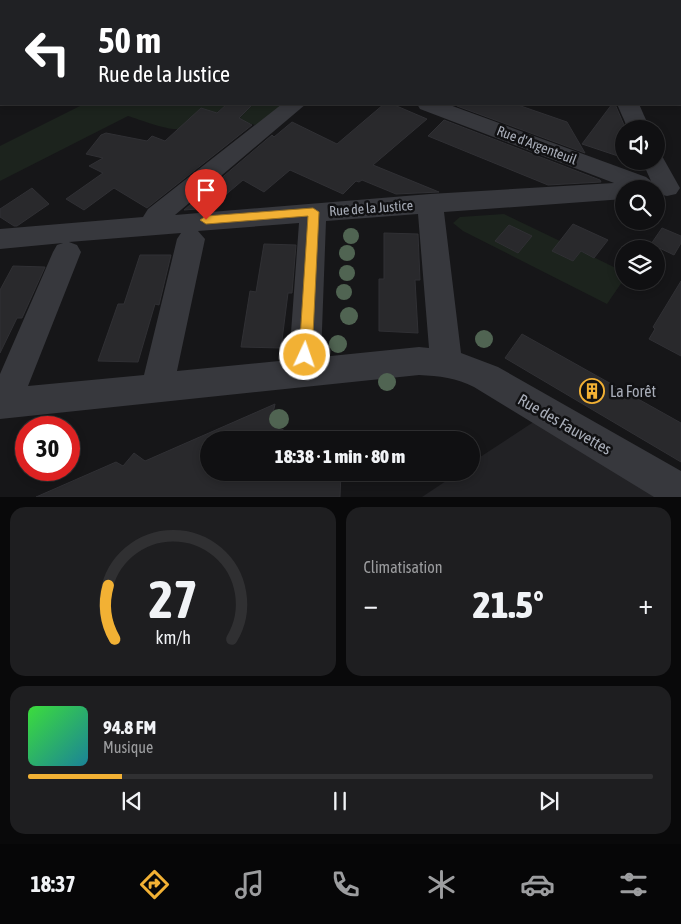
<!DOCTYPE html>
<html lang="fr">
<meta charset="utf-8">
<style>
body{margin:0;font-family:"Asap Condensed",sans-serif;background:#1e1e20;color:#f1f3f6;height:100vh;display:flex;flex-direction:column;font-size:19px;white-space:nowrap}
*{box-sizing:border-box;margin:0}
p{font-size:16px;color:#9c9d9f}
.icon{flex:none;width:28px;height:28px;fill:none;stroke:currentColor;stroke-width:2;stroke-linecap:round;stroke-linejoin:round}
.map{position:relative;height:497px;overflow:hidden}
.sheet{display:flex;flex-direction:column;gap:10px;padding:10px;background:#09090a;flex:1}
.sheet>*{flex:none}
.hud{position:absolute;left:0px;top:0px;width:681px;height:105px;box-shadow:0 2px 8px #0003,0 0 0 1px #303032;background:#202124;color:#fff;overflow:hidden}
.fabs{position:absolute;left:615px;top:120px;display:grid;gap:10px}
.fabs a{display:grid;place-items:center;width:50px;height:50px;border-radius:50%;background:#101012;box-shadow:0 2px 8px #0003,0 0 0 1px #303032;font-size:25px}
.speed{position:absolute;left:15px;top:416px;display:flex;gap:10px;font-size:25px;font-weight:700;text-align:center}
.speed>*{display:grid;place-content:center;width:65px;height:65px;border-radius:50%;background:#101012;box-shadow:0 2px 8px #0003,0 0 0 1px #303032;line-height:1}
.speed .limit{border:8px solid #d22;background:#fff;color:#111}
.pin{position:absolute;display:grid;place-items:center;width:42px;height:42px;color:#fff;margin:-51px -21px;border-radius:50% 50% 50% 0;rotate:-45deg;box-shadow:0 0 5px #0007}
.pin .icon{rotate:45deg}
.me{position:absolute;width:55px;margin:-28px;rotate:3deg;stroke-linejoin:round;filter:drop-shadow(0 0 4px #0008)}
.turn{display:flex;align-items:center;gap:18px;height:105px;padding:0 15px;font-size:22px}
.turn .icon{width:65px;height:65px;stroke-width:2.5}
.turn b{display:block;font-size:35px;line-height:42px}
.big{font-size:38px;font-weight:800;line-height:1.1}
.sheet .card{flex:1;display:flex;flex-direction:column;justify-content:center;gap:8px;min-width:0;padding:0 18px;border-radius:15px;background:#1e1e20}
.sheet .dial{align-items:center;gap:0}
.dial svg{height:130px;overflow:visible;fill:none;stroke:#303032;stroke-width:7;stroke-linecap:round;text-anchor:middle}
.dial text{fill:#f1f3f6;stroke:none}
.song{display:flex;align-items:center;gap:15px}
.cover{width:60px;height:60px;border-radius:8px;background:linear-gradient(135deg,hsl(120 70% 55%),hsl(190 70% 35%))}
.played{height:5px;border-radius:2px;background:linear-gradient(90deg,#f2b134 15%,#303032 15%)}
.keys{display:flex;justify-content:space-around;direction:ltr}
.heat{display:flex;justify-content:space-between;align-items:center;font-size:28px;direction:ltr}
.sheet .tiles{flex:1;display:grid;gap:10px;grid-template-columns:1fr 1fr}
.card:last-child{grid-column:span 2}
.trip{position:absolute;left:200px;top:431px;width:280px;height:50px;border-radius:25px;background:#101012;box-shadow:0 2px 8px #0003,0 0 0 1px #303032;font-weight:800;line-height:50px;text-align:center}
.tab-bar{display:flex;height:80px;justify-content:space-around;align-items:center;background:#060607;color:#9c9d9f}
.tab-bar .icon{width:35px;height:35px}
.tab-bar .selected{color:#f2b134}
.tab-bar b{font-size:22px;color:#f1f3f6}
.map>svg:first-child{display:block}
</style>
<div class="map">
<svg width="681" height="497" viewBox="0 0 681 497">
<rect width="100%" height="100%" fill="#161618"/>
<path fill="#222225" d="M532,423L552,424L669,497H422L458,473L471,472V463Z"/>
<g fill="#1c231d" fill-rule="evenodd">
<path d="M84,104H227C215,115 195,127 178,129C166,130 141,120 128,116L0,181V146Z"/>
<path d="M253,104H287L259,126L238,120Z"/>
<path d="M504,214L560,241L553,251L573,261L581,251L624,272V279L607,304L463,231L453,223L460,217ZM509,226L531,236L518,253L496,241Z"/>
</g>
<g fill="#29292c" stroke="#303034">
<path d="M227,104H253L239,118L252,125L147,208L114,188L84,210L66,199L103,173L89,166L103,158L86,154L101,135L106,133L147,141L152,136L165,141L201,108L217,113Z"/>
<path d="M384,104H392L427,119L373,165L439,192L396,194L362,180L359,182L356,181L343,194L290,170L264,192L243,180L210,208L184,210L272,135L274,137L292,122L337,144Z"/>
<path d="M459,104H515L567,122L585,153L457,106Z"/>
<path d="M612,104H615L624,125V158L582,144Z"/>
<path d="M444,120L600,180L601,182L548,185L428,136Z"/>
<path d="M32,188L49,204L17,226H14L0,217V209Z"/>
<path d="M573,224L608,240L594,258L581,251L573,261L552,251Z"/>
<path d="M509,225L532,236L518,253L495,241Z"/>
<path d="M662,228L681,236V243L674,255L651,244Z"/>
<path d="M384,233L418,234L420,280H415L418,333L379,331V279H384Z"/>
<path d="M264,244L296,245L292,293H288L281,348L241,347L250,291L256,292Z"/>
<path d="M140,255H171L159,305L155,304L138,362L98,361L118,304H124Z"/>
<path d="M13,266L45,267L22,318H17L0,353V290Z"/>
<path d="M681,281V356L649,339L655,329L653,327Z"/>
<path d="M522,334L681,423V462L505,358Z"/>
<path d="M275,404L271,423L301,440H209V472H341L340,497H36L116,462L123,466L134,453L145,461Z"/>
</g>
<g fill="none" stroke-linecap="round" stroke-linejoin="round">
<g fill="#37383d" fill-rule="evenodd">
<path d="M658,0H680L681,1H659Z"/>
<path d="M282,104H306L175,215L430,194L614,183L420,109L417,104H447L646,177L651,181L642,161H656V154L662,156L680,188L676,194L667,196L658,194L656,189H624V199L444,212L461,353L498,367L681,471V497H654L474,387C457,378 439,376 419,375L0,419V374L53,252L57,245L63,243L0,249V229L143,217L148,209ZM418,214L429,348L419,347L321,357L326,221ZM299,223L289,360L177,371L205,239L198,231ZM181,233L177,239L144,375L28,386L81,252L77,245L69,242Z"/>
<path d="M617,104H639L650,129H628Z"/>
</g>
</g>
<g fill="#506452">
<circle cx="351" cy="236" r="8"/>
<circle cx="347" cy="253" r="8"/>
<circle cx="347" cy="273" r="8"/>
<circle cx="344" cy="292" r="8"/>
<circle cx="349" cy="316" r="9"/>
<circle cx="484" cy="339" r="9"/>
<circle cx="338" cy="344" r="9"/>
<circle cx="387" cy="382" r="9"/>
<circle cx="279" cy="419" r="10"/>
</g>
<path fill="#f2b134" stroke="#9d7322" d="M313,208L319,212L312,355L310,359L305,361L301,359L299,355L308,216L206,224L200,220L206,216Z"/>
<defs>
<symbol id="building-ring" viewBox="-11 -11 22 22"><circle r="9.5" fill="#111113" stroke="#f2b134" stroke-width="1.5"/><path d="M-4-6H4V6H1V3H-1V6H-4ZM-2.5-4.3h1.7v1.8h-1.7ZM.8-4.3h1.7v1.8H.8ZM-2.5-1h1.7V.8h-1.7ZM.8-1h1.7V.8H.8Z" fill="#f2b134"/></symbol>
</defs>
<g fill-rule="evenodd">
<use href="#building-ring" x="578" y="377" width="28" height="28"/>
</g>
<g text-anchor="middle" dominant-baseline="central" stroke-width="5" stroke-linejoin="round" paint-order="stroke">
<g font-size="14" fill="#a8adb8" stroke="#111113">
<text transform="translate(537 145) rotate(21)">Rue d'Argenteuil</text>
<text transform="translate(371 208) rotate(-4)">Rue de la Justice</text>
</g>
<g font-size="16" fill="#a8adb8" stroke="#111113" text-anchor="start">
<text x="610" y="391">La Forêt</text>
</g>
<g font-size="16" fill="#a8adb8" stroke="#111113">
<text transform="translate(565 424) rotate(30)">Rue des Fauvettes</text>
</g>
</g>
</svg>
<div class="fabs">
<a><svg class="icon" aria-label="sound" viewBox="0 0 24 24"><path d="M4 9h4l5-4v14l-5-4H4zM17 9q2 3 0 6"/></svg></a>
<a><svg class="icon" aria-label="search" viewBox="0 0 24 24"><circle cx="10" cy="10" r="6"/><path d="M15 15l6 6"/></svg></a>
<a><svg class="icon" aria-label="layers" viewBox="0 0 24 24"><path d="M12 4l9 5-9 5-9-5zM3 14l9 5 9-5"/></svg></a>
</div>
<div class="speed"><div class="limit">30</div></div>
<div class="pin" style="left:206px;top:220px;background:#d93025"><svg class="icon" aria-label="arrive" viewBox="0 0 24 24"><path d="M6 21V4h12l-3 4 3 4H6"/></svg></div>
<svg class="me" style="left:305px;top:355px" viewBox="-20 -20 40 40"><circle r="17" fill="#f2b134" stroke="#fff" stroke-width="3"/><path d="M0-11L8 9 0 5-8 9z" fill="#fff"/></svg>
<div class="trip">18:38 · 1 min · 80 m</div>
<div class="hud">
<div class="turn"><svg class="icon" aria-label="left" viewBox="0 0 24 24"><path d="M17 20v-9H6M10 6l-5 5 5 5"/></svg><div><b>50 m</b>Rue de la Justice</div></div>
</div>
</div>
<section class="sheet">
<div class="tiles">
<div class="card dial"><svg viewBox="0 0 100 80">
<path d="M14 69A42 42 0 1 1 86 69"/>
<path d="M14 69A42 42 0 0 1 10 36" stroke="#f2b134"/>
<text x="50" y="56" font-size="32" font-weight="700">27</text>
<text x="50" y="72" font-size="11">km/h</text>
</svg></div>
<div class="card"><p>Climatisation</p>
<div class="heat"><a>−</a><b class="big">21.5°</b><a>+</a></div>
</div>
<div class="card">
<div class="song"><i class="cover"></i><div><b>94.8 FM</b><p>Musique</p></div></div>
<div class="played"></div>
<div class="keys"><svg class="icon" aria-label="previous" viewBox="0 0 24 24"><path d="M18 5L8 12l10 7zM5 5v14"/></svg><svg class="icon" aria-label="pause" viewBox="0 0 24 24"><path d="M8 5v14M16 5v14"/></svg><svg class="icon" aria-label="next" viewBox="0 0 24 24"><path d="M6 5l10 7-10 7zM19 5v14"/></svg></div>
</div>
</div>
</section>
<nav class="tab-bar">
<b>18:37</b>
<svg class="icon selected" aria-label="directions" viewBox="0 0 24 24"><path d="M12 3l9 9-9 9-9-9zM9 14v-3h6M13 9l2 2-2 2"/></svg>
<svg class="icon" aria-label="music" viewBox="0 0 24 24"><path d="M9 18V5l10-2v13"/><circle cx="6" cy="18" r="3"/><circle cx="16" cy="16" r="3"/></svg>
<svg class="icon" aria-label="phone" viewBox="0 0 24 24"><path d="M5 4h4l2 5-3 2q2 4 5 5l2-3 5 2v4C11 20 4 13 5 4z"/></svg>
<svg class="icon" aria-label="climate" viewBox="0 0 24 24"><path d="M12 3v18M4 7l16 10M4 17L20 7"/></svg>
<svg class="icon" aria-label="car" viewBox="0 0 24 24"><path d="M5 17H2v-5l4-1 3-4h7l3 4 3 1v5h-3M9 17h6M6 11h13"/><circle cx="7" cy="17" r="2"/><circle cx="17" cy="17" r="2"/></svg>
<svg class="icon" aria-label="filters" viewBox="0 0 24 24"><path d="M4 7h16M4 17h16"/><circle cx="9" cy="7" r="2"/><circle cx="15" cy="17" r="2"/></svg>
</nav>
